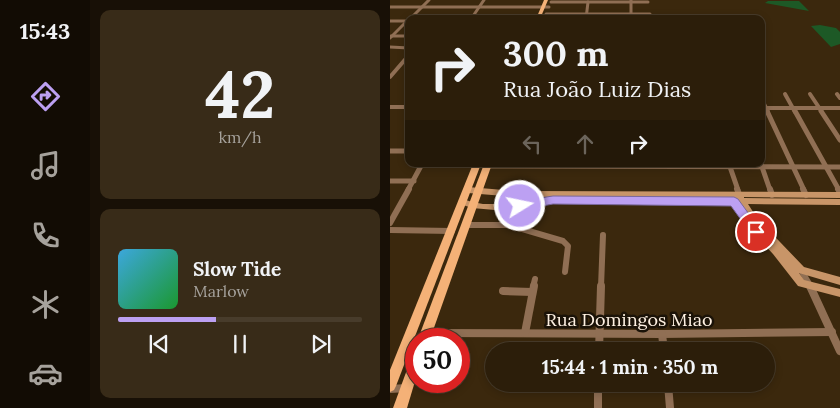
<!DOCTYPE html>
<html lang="pt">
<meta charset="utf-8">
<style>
body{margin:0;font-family:Lora,serif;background:#382b18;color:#f1f3f6;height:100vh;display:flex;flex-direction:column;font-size:19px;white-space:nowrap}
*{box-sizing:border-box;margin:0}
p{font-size:16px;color:#a6a29c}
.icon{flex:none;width:28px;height:28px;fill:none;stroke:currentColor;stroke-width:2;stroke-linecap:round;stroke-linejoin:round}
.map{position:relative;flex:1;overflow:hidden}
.panel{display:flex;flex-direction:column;gap:10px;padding:10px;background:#181006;width:300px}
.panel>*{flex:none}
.guide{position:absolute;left:15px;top:15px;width:360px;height:152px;border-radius:10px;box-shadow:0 2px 8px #0003,0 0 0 1px #483c2b;background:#2c1e0a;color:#f1f3f6;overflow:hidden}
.speed{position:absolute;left:15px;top:328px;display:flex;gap:10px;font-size:25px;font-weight:700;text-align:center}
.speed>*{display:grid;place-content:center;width:65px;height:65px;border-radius:50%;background:#2c1e0a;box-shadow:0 2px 8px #0003,0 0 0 1px #483c2b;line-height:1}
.speed .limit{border:8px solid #d22;background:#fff;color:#111}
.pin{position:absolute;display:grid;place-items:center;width:42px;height:42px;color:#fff;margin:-21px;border:2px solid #fff;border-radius:50%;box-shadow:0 1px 5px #0007}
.me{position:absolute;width:55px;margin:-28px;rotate:80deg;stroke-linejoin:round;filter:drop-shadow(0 0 4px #0008)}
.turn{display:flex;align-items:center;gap:18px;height:105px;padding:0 15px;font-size:22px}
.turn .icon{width:65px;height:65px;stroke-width:2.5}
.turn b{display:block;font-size:35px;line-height:42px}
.lanes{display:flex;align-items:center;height:48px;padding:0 15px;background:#0003;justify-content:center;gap:25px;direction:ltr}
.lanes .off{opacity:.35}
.panel .widget{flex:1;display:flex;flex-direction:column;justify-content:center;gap:8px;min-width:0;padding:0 18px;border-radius:10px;background:#382b18}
.panel .dial{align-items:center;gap:0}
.dial b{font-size:65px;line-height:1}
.song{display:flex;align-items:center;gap:15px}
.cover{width:60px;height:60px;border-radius:8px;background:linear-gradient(135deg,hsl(200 70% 55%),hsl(130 70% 35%))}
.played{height:5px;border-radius:2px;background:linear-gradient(90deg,#bca0f2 40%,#483c2b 40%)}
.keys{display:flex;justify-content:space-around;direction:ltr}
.trip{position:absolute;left:95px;top:342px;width:290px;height:50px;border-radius:25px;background:#2c1e0a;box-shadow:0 2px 8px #0003,0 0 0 1px #483c2b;font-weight:800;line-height:50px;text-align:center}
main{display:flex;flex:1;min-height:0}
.menu{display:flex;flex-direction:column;width:90px;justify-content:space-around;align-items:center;background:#120c04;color:#a6a29c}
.menu .icon{width:35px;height:35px}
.menu .on{color:#bca0f2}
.menu b{font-size:22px;color:#f1f3f6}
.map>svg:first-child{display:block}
</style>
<main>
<nav class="menu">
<b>15:43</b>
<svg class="icon on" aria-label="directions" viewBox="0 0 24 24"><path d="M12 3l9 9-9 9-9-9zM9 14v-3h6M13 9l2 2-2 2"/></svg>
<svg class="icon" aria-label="music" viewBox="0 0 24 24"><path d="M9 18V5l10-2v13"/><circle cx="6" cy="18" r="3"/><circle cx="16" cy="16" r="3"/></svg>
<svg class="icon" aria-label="phone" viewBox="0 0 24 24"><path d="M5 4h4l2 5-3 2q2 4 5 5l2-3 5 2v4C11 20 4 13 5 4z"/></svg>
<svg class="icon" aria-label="climate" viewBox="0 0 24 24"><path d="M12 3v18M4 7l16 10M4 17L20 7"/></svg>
<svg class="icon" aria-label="car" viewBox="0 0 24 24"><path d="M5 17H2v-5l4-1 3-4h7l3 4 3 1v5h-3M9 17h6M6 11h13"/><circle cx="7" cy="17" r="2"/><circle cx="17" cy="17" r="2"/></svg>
</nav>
<section class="panel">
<div class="widget dial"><b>42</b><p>km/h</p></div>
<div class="widget">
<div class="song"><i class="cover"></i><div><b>Slow Tide</b><p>Marlow</p></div></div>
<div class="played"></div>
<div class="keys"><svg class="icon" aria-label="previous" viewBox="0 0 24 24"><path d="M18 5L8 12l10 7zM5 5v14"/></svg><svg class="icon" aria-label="pause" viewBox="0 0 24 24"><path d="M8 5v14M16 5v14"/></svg><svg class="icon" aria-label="next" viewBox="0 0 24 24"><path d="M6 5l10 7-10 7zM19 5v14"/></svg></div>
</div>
</section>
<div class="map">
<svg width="450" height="408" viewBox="0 0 450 408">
<rect width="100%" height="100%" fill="#3b280d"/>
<g fill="#1d5926">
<path d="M378,1H409L419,11L375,3Z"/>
<path d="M430,25L446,28L450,32V44L441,47L421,26Z"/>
</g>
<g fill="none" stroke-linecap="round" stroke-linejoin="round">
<g stroke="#906f54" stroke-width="3">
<path d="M241,0V19"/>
<path d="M161,2H258"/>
<path d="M0,7H159"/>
<path d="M156,14H260"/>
<path d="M20,19L39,0"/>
<path d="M81,19L94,0"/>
<path d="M196,19L198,2"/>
<path d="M0,21H19"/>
<path d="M1,36H19"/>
<path d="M0,38L19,19"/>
<path d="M0,47L19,48"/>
</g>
<g stroke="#906f54" stroke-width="4">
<path d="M0,77L19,55"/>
<path d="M395,94L405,112"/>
<path d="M420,94L432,112"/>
<path d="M447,94L450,98"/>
<path d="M371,98L378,112"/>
<path d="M0,107H19"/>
<path d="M371,108H450"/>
</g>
<g stroke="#906f54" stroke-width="5">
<path d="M377,111L414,190"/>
<path d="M405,111L449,190"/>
<path d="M431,111L450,140"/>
<path d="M0,151H19"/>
<path d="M339,164L348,190"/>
<path d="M371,164L380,190"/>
<path d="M98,166L450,167"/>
<path d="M0,181H24"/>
<path d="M18,190L32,164"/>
</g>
<g stroke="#906f54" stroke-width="6">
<path d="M347,189L349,194"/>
<path d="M380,189L382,195"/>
<path d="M413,189L416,195"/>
<path d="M448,189L450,192"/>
<path d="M0,223L19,189"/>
<path d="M76,225H118L173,241L178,246L175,272"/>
<path d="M0,230L62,231"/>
<path d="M411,270L421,287"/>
<path d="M143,287L145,279"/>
<path d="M211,287L213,235"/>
</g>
<g stroke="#906f54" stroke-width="8">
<path d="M420,286L450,351"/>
<path d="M113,291L142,292"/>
<path d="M36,333L272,334L442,332"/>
<path d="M135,333L144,286"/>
<path d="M272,334L274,351"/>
<path d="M209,351L211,286"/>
<path d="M208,384V408"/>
<path d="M278,384L280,408"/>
<path d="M0,389L17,388"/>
</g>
<path fill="#c89568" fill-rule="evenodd" d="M78,187L126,191L450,192V198L354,197V198L450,199V205L358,204L367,218L414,267L450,277V285L409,273L414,280L450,289V297L408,286L383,254L353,222L343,204L163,203L105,210L82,208L70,204L69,202L70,200L73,199L82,202L93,204H105L163,197H340H126L78,193L74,190Z"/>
<g fill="#f4b177" fill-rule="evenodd">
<path d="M154,0H158L150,19H146Z"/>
<path d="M83,164H91L6,386L4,390L0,392V370Z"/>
<path d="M94,164H102L40,339H28Z"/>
<path d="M26,354V378L17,408H3L22,356Z"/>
</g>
</g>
<path fill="#bca0f2" stroke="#7a689d" d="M163,196L344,197L348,199L372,232L370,235H362L341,206L163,204L130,210L124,206L130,201Z"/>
<g text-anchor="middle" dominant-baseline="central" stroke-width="5" stroke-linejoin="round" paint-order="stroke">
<g font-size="18" fill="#fff2e3" stroke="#1b1308">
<text x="239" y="319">Rua Domingos Miao</text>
</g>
</g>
</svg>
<div class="speed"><div class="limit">50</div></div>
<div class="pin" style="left:366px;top:232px;background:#d93025"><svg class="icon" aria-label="arrive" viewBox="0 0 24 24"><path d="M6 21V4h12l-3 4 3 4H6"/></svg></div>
<svg class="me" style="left:130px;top:206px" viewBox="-20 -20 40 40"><circle r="17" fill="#bca0f2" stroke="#fff" stroke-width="3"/><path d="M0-11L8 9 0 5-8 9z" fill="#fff"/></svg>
<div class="trip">15:44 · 1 min · 350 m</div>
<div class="guide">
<div class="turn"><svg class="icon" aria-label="right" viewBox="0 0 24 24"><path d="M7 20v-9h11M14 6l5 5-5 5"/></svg><div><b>300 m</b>Rua João Luiz Dias</div></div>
<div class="lanes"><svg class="icon off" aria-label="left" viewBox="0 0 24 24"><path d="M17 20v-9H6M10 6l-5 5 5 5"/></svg><svg class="icon off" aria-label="ahead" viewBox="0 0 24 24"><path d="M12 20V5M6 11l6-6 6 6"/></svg><svg class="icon" aria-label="right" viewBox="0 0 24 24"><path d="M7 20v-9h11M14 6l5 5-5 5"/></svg></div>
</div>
</div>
</main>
